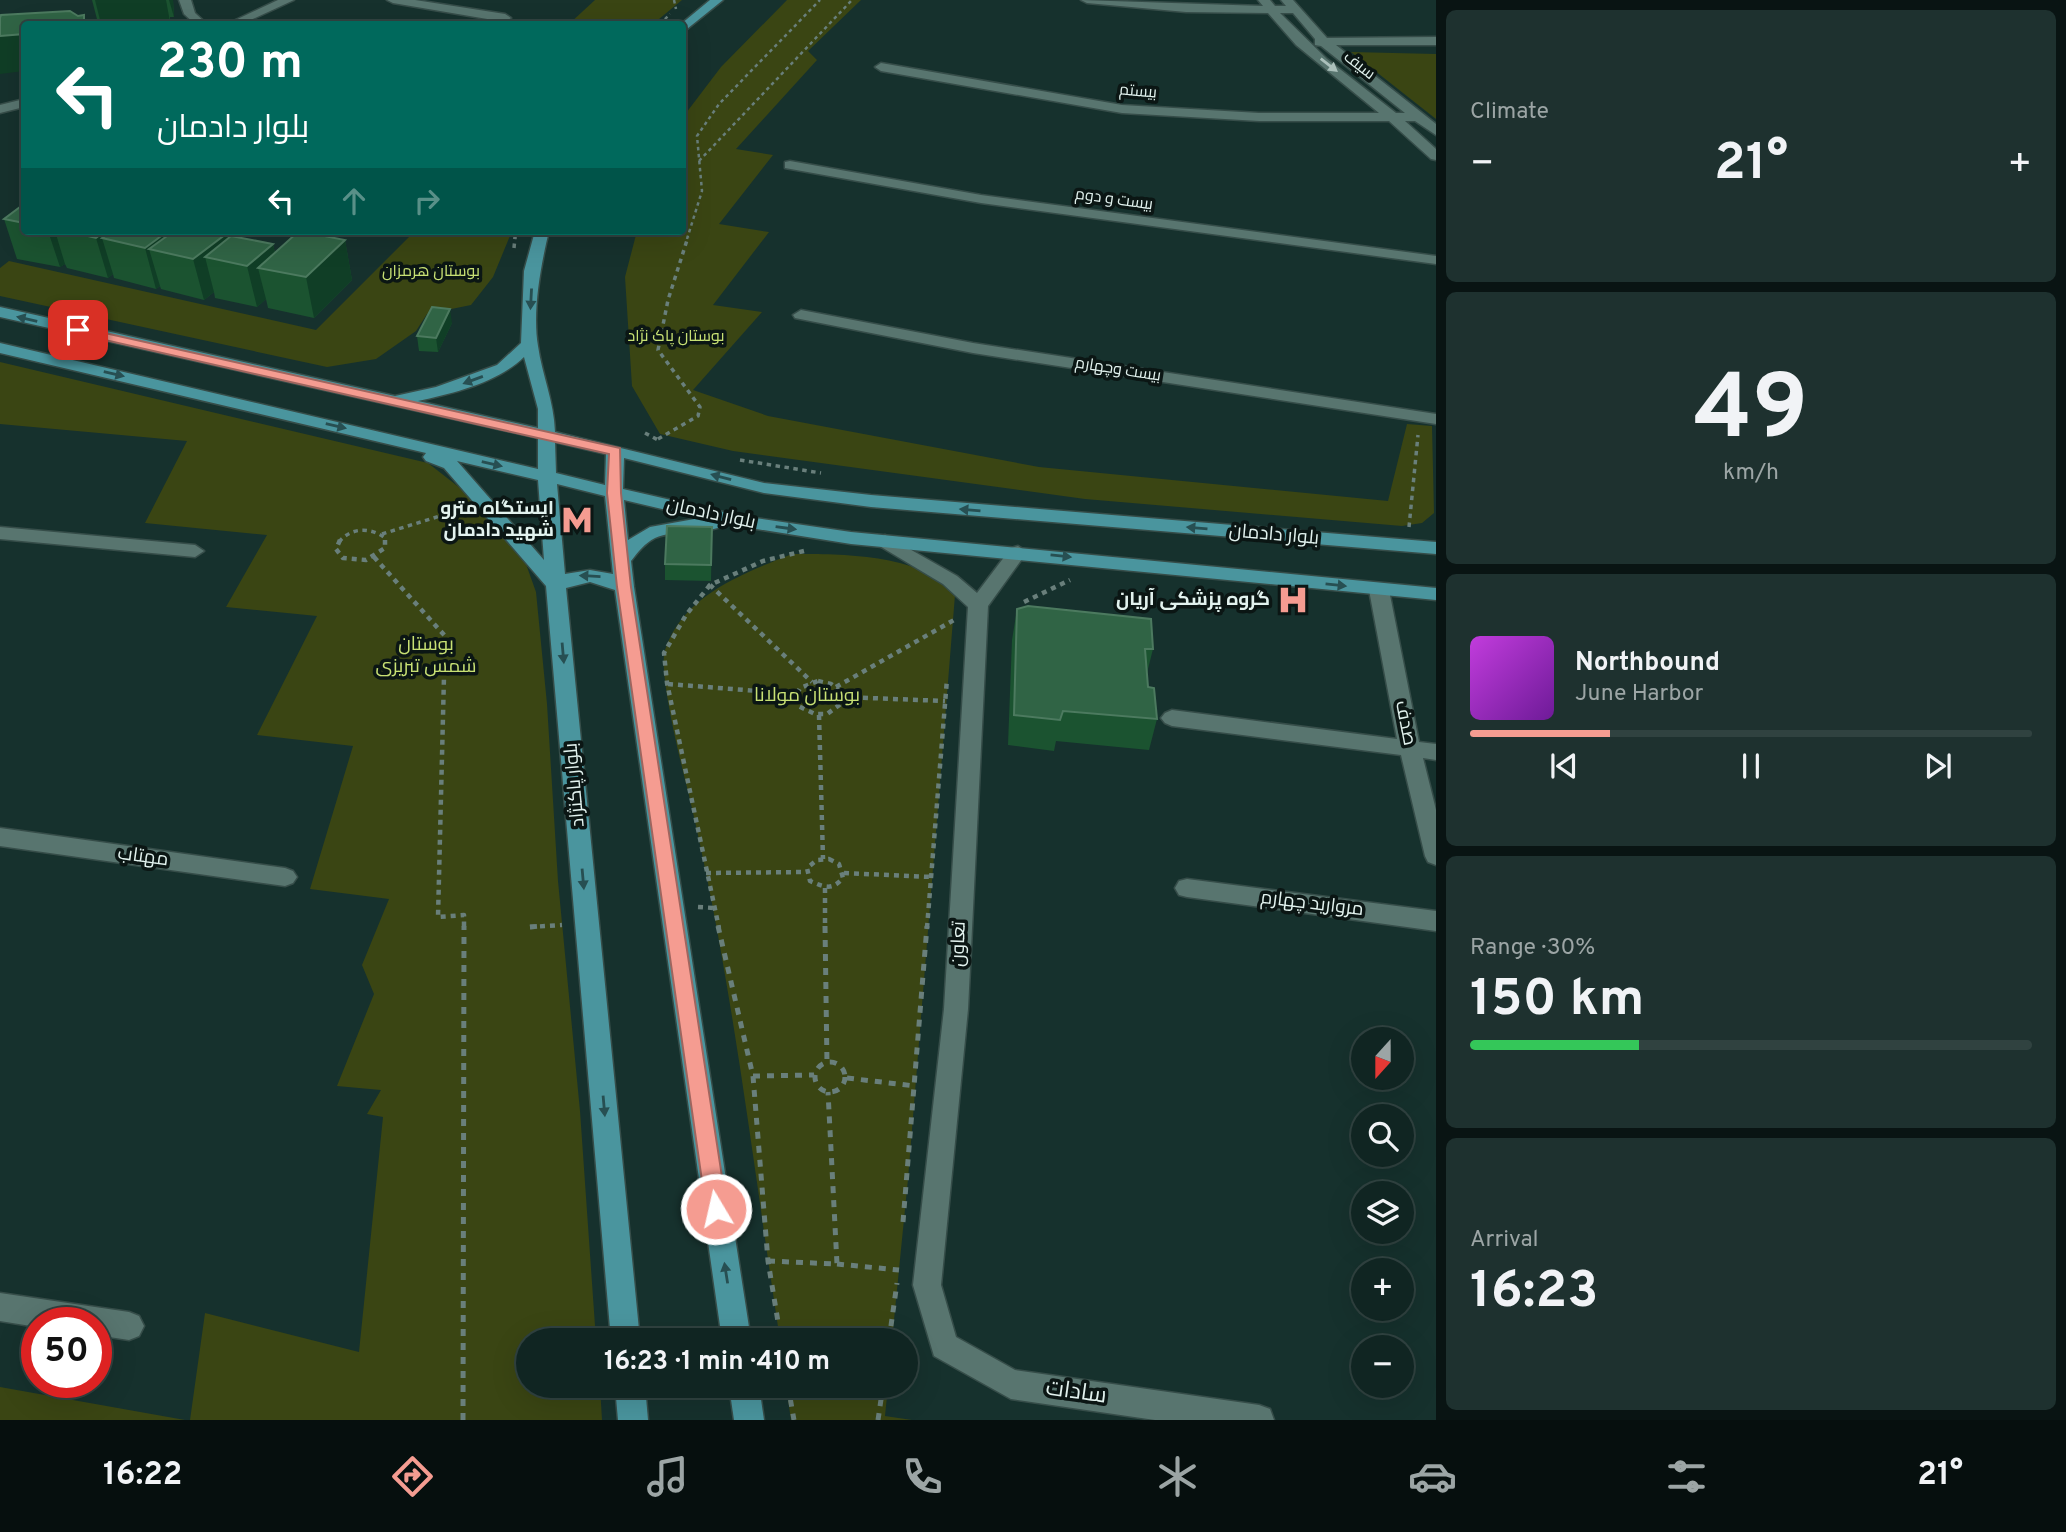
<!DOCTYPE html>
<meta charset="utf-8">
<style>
body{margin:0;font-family:Overpass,Cairo,sans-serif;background:#1e312f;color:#f1f3f6;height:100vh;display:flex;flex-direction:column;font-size:26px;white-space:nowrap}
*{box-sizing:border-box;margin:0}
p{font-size:23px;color:#9ca5a5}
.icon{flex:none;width:38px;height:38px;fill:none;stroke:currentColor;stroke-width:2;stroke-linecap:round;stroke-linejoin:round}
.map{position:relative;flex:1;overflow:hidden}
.side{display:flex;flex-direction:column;gap:10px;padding:10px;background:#091413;width:630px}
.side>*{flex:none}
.guide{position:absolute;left:21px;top:21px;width:665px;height:214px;border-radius:7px;box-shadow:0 7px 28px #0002,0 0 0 2px #304240;background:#00695c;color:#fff;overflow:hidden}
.needle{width:46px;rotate:201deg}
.fabs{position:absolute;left:1351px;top:1027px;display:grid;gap:14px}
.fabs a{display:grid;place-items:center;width:63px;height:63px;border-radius:50%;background:#102522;box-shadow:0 7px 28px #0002,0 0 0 2px #304240;font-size:35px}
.speed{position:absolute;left:21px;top:1307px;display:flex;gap:14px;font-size:35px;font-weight:700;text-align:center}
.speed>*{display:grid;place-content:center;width:91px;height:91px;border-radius:50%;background:#102522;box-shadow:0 7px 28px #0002,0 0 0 2px #304240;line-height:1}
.speed .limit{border:10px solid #d22;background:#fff;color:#111}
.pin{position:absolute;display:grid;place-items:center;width:60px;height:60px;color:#fff;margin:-30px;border-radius:14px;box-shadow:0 4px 10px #0006}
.me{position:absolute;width:77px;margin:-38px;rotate:351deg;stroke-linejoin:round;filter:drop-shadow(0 0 5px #0008)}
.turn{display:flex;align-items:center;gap:24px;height:147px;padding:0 21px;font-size:32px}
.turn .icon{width:91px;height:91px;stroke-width:2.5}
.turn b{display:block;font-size:49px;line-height:60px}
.lanes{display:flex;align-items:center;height:66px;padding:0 21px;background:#0003;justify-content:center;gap:35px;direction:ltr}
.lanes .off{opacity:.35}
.big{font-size:52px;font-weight:700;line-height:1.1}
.side .tile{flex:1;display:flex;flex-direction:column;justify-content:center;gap:10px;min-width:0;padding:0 24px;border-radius:10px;background:#1e312f}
.side .dial{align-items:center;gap:0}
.dial b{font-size:91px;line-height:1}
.song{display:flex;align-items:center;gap:21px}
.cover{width:84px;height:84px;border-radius:10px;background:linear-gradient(135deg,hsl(290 70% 55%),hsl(280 70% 35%))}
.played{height:7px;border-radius:4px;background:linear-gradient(90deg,#f59c91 25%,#304240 25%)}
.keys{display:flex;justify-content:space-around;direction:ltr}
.heat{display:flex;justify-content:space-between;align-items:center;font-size:38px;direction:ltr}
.charge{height:10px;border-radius:5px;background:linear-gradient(90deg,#34c759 30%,#304240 0)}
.trip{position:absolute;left:516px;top:1328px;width:402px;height:70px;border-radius:35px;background:#102522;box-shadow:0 7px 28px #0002,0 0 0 2px #304240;font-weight:700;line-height:70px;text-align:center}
.menu{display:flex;height:112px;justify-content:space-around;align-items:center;background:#060f0e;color:#9ca5a5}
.menu .icon{width:49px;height:49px}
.menu .active{color:#f59c91}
.menu b{font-size:32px;color:#f1f3f6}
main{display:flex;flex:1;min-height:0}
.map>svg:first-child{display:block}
</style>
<main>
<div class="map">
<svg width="1436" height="1420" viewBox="0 0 1436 1420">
<rect width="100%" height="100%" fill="#16312d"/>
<g fill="#3a4513">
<path d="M595,0H682L653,24H569Z"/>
<path d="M787,0H861L808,51L817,60L736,149L773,155L719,224L769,232L713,305L762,312L693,390L768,416L1039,467L1388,501L1407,424L1432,426L1434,513L1422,523L1402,526L1085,499L733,451L660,434L632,386L625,277L637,231H682L683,117L721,67Z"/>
<path d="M1351,52L1436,54V119Z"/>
<path d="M415,231H512L493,277L471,305L427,314L416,331L376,359L327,367L0,296V268L9,261L316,330Z"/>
<path d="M0,362L428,463L483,506L511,539L526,564L536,592L547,704L558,881L580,1111L596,1340H528V1386H600L602,1420H190L205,1313L359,1352L383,1117L367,1114L381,1090L337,1086L374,994L362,965L389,899L310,889L353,746L257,735L317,616L226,607L267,535L145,523L187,441L0,424Z"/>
<path d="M792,554C839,554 924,553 955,595L908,1179L892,1340H780C752,1157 731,972 688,791C681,764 658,672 665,650C683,595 744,573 792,554Z"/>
<path d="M786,1386H888L885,1416L912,1420H791Z"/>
<path d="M0,1387L185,1420H0Z"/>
</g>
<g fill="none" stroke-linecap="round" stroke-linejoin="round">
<defs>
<g id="minor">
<path d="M179,0H191L195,13L207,24H195L184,14Z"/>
<path d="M278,0H294L242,24H227Z"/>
<path d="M387,0H415L505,14L511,18L505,22L393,3Z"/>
<path d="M1081,0L1263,6L1258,0H1270L1275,6H1286L1281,0H1293L1327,38L1436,37V45H1336L1436,124V135L1415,121H1405L1436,149V160L1431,159L1389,121H1259L1122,113L881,71L875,67L881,63L1122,105L1259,113H1379L1296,45L1268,13L1186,12L1087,3ZM1280,13H1293L1315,39V45L1321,46L1405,113H1396L1327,59Z"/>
<path d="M24,99V107L0,113V105Z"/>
<path d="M790,161L981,195L1436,256V264L981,203L785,168V162Z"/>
<path d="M307,231H327V232L320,236Z"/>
<path d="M801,310L973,343L1436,414V424L973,353L795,318L793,315Z"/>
<path d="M0,527L195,545L204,551L195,557L0,539Z"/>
<path d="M885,535L957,576L977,593L1011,548L1018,546L1027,552L988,606L968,1009L941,1285L956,1337L1015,1370L1259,1405L1270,1409L1274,1420H1155L1011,1399L934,1356L913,1285L944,1009L968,607L943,584L878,545L876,541Z"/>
<path d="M1379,584L1386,586L1389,590L1419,742L1436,744V760L1423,758L1436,810V865L1428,862L1425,856L1401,755L1172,726L1165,723L1161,718L1165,713L1172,710L1397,739L1369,590L1372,586Z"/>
<path d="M0,828L285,868L293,871L297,877L293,883L285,886L0,846Z"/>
<path d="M1187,879L1436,911V931L1187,897L1179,895L1175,888L1179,881Z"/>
<path d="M0,1293L129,1312L139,1316L144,1326L139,1336L129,1340L96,1335V1323H37V1327L0,1321Z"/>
</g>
<g id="major">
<path d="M710,0H723L682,33L681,24Z"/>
<path d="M535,231H549C541,264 532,312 538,346C542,375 554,401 555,432L764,483L871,495L1436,542V554L871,507L764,493L624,458L623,489L741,516L851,532L1436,588V600L851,544L725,524C713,535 674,529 655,538C645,543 638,552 631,561L634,587L751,1340H722L615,590L590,582L566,588L640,1340H611L546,586L444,468L426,461L423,457L426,453L0,353V343L538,469V438L0,317V307L395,396L436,387L497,365L521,343L524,271ZM524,357L538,409V428L418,401C454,393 497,383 524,357ZM555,442L606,454L605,485L556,473ZM457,461L538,480L544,560ZM557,484L605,496L613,574L590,570L565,574ZM624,500L700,518L650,527L628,540Z"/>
<path d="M615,1386H645L648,1420H618Z"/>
<path d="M729,1386H759L764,1420H734Z"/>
</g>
</defs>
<use href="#minor" stroke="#364d49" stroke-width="3"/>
<use href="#major" stroke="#364d49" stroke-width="3"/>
<g stroke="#697f7b" stroke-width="2.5" stroke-dasharray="3.5 3.5" stroke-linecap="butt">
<path d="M674,0L676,9"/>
<path d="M660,24L670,14"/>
<path d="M699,161L852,0"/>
<path d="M515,239L516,231"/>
<path d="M687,239L702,191L697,136L719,104L820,0"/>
</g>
<g stroke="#697f7b" stroke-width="3.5" stroke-dasharray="4.5 4.5" stroke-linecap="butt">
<path d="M514,248L515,237"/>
<path d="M645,433L660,441"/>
<path d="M658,439L698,416L700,407L658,350L668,300L688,237"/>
<path d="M740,460L821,473"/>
<path d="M1409,527L1418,435"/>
<path d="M382,534L453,512"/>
<path d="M339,542C351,527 371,527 385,538V542"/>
</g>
<g stroke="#697f7b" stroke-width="4.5" stroke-dasharray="5 5" stroke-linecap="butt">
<path d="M340,540L336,549L343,558L366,560L385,548V540"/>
<path d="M804,551L763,561L710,585L812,682"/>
<path d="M374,557L445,636L438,917L464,915V928"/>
<path d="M710,585L686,615L664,653L667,683L719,928"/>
<path d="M1024,602L1070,580"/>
<path d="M818,681L831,684L842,693V703L827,714H815L798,706L796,696L800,688Z"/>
<path d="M668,684L796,694"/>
<path d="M836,687L954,620"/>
<path d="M843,697L945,701"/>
<path d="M819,715L823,859"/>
<path d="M829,859L839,864L843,878C832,891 824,887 810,881L807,868L817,860Z"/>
<path d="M706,873L806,872"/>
<path d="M844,873L932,877"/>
<path d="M825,888V928"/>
<path d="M698,907L714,908"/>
<path d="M530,927L562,925"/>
<path d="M927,928L947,679"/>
</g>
<g stroke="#697f7b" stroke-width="5" stroke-dasharray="7 7" stroke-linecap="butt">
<path d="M718,926L753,1076L768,1261L781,1340"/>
<path d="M825,926L827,1064"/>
<path d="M530,927L541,926"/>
<circle cx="830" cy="1077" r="15"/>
<path d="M753,1076L814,1075"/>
<path d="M847,1078L915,1086"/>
<path d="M903,1222L927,926"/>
<path d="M768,1261L837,1264L828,1092"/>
<path d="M837,1264L899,1270"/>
<path d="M889,1340L897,1283"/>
<path d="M788,1386L794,1420"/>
<path d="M463,1420L464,926"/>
<path d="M878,1420L883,1386"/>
</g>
<use href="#minor" fill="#58756f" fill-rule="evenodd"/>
<use href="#major" fill="#4a959e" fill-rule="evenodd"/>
</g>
<g fill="#1b5330">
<path d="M92,0H173L174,17H170V22L98,23Z"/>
<path d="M24,204V231H233L234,236L273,244L275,253L345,240L352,280L314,318L268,308L266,299L257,307L215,298L214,292L204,300L161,289L160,286L156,289L114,278L113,274L108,278L67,268L65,264L60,267L17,259L4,219Z"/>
<path d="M452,323L438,352L419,351L417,336Z"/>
<path d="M712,527L711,581L665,580V564Z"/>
<path d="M1017,609L1153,649L1147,673L1148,687L1157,719L1149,750L1056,741L1054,751L1008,745L1012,640Z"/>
</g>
<g fill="#103e26">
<path d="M95,0H166L170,22L147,24H101Z"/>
<path d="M169,0H173L174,17Z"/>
<path d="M84,15L87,24H77Z"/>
<path d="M24,34V71L0,74V36Z"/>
<path d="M48,231H55L65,264L60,267Z"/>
<path d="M105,231H233L241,265L205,257L214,292L204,300L193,259L149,249L160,286L156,289L145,248L102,238L113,274L108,278L96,238Z"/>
<path d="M345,240L352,280L314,318L306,277Z"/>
<path d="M273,244L279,272L258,268L266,299L257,307L247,266Z"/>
<path d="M450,309L452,323L438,352L436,338Z"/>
</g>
<g fill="#306445" stroke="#4c7a5f" stroke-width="2">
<path d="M70,11L78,16L84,15V23H77V24H24V34L0,36V18L1,15Z"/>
<path d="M24,204V223L4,219Z"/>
<path d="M67,231H105L96,238Z"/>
<path d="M112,231H168L145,248L102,238Z"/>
<path d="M174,231H230L193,259L149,249Z"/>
<path d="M299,231L345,240L306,277L258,268Z"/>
<path d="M231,236L273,244L247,266L205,257Z"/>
<path d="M432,307L450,309L436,338L417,336Z"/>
<path d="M667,526L712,527L711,565L665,564Z"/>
<path d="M1028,606L1151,619L1153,649H1145L1148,687L1154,688L1157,719L1063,711L1060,720L1014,715L1017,609Z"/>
</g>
<defs><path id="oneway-solid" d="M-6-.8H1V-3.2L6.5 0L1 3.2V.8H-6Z" transform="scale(1.75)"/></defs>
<use fill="#abc0bb" href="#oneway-solid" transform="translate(1329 65) rotate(38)"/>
<g fill="#274f52">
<use href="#oneway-solid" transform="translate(531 299) rotate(93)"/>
<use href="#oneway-solid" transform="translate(27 319) rotate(-167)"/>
<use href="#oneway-solid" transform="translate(114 374) rotate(13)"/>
<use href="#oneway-solid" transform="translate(473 380) rotate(160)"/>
<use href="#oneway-solid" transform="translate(336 426) rotate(13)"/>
<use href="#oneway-solid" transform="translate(492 464) rotate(13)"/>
<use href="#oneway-solid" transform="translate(721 477) rotate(-165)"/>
<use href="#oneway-solid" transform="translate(970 510) rotate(-175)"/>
<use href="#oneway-solid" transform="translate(786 528) rotate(8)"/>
<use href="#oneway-solid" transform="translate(1197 528) rotate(-175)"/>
<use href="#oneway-solid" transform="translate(1061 556) rotate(6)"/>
<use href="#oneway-solid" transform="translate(590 576) rotate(-177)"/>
<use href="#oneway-solid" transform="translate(1336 585) rotate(6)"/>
<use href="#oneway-solid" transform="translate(563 653) rotate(85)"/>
<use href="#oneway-solid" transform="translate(583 879) rotate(85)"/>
<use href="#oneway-solid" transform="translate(604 1106) rotate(85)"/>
<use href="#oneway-solid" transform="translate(726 1273) rotate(-99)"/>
</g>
<path fill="#f59c91" stroke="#9f655e" stroke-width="2" d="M78,327L620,448L621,493L631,587L727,1209L724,1216L716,1219L709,1216L706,1209L617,587L607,493L609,454L74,333V328Z"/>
<defs>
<symbol id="metro-bare" viewBox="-9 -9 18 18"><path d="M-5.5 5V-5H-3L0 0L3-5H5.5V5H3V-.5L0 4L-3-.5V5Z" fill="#f59c91" stroke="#0b1614" stroke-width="2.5" paint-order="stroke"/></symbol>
<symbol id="hospital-bare" viewBox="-9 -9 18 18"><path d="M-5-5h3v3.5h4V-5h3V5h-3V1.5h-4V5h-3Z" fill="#f59c91" stroke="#0b1614" stroke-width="2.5" paint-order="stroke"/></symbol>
</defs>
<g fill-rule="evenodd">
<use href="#metro-bare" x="555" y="498" width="44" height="44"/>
<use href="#hospital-bare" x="1271" y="578" width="44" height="44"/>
</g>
<g text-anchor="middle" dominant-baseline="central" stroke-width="7" stroke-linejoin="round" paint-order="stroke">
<g font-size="16" fill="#e2f2ee" stroke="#0b1614">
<text transform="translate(1359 66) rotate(38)">سیف</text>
<text transform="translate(1138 92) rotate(5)">بیستم</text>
<text transform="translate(1114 200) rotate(8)">بیست و دوم</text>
<text transform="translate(1118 370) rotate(9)">بیست وچهارم</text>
</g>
<g font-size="16" fill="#c8e174" stroke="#0b1614">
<text x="431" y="272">بوستان هرمزان</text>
<text x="676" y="337">بوستان پاک نژاد</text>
</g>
<g font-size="19" font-weight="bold" fill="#e2f2ee" stroke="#0b1614" text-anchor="end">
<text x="554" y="509">ایستگاه مترو<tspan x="554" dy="22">شهید دادمان</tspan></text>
<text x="1270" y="600">گروه پزشکی آریان</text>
</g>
<g font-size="19" fill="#e2f2ee" stroke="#0b1614">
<text transform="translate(711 514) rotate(12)">بلوار دادمان</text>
<text transform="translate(1274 535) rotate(5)">بلوار دادمان</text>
<text transform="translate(1405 723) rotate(79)">صدف</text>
<text transform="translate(575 785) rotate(-95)">بلوار پاکنژاد</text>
<text transform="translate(143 857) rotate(8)">مهتاب</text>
<text transform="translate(1312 904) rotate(7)">مروارید چهارم</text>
<text transform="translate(959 944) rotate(-88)">تعاون</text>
</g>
<g font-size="19" fill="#c8e174" stroke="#0b1614">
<text x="426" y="645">بوستان<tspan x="426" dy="22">شمس تبریزی</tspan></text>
<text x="807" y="696">بوستان مولانا</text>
</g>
<g font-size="23" fill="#e2f2ee" stroke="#0b1614">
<text transform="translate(1076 1393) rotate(8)">سادات</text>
</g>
</g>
</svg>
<div class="fabs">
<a><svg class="needle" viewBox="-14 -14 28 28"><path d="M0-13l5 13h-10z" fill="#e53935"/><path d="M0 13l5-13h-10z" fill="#9ca5a5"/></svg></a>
<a><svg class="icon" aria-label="search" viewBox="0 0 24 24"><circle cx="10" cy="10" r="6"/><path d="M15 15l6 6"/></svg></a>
<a><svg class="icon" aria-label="layers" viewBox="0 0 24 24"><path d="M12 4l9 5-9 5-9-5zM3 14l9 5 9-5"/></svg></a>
<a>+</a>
<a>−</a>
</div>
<div class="speed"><div class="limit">50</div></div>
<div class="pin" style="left:78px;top:330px;background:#d93025"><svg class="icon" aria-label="arrive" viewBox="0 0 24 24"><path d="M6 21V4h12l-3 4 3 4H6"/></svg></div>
<svg class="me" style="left:716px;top:1209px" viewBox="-20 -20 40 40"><circle r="17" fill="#f59c91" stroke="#fff" stroke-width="3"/><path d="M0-11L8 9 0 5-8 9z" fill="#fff"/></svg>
<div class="trip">16:23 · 1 min · 410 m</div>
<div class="guide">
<div class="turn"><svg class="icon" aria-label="left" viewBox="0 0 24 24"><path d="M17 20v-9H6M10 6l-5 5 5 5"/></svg><div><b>230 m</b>بلوار دادمان</div></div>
<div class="lanes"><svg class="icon" aria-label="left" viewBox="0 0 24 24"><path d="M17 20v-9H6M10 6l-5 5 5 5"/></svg><svg class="icon off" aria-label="ahead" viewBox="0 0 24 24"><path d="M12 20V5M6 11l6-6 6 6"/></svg><svg class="icon off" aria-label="right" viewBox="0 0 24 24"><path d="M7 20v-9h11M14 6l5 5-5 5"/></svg></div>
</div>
</div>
<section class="side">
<div class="tile"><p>Climate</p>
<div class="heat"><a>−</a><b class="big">21°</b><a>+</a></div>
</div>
<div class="tile dial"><b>49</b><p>km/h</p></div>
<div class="tile">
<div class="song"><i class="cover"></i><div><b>Northbound</b><p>June Harbor</p></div></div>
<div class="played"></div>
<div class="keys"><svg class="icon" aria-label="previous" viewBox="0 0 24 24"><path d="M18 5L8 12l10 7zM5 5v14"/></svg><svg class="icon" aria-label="pause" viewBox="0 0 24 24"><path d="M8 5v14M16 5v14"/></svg><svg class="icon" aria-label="next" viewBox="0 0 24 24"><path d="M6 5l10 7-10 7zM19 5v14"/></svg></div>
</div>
<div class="tile"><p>Range · 30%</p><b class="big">150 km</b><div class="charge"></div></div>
<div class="tile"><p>Arrival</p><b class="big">16:23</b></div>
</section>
</main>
<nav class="menu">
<b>16:22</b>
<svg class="icon active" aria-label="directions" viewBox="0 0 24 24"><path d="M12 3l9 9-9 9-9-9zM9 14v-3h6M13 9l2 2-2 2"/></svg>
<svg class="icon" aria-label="music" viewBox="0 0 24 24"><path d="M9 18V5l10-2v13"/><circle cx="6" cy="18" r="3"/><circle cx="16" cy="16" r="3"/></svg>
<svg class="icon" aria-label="phone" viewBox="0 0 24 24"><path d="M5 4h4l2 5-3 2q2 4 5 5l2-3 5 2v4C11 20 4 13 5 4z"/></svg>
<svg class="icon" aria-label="climate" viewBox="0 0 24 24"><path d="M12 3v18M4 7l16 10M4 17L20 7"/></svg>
<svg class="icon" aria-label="car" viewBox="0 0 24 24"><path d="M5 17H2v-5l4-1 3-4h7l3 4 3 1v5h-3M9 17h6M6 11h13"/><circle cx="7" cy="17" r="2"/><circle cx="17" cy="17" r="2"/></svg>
<svg class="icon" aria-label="filters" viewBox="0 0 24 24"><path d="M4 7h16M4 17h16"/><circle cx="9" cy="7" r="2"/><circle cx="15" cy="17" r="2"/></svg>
<b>21°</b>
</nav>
